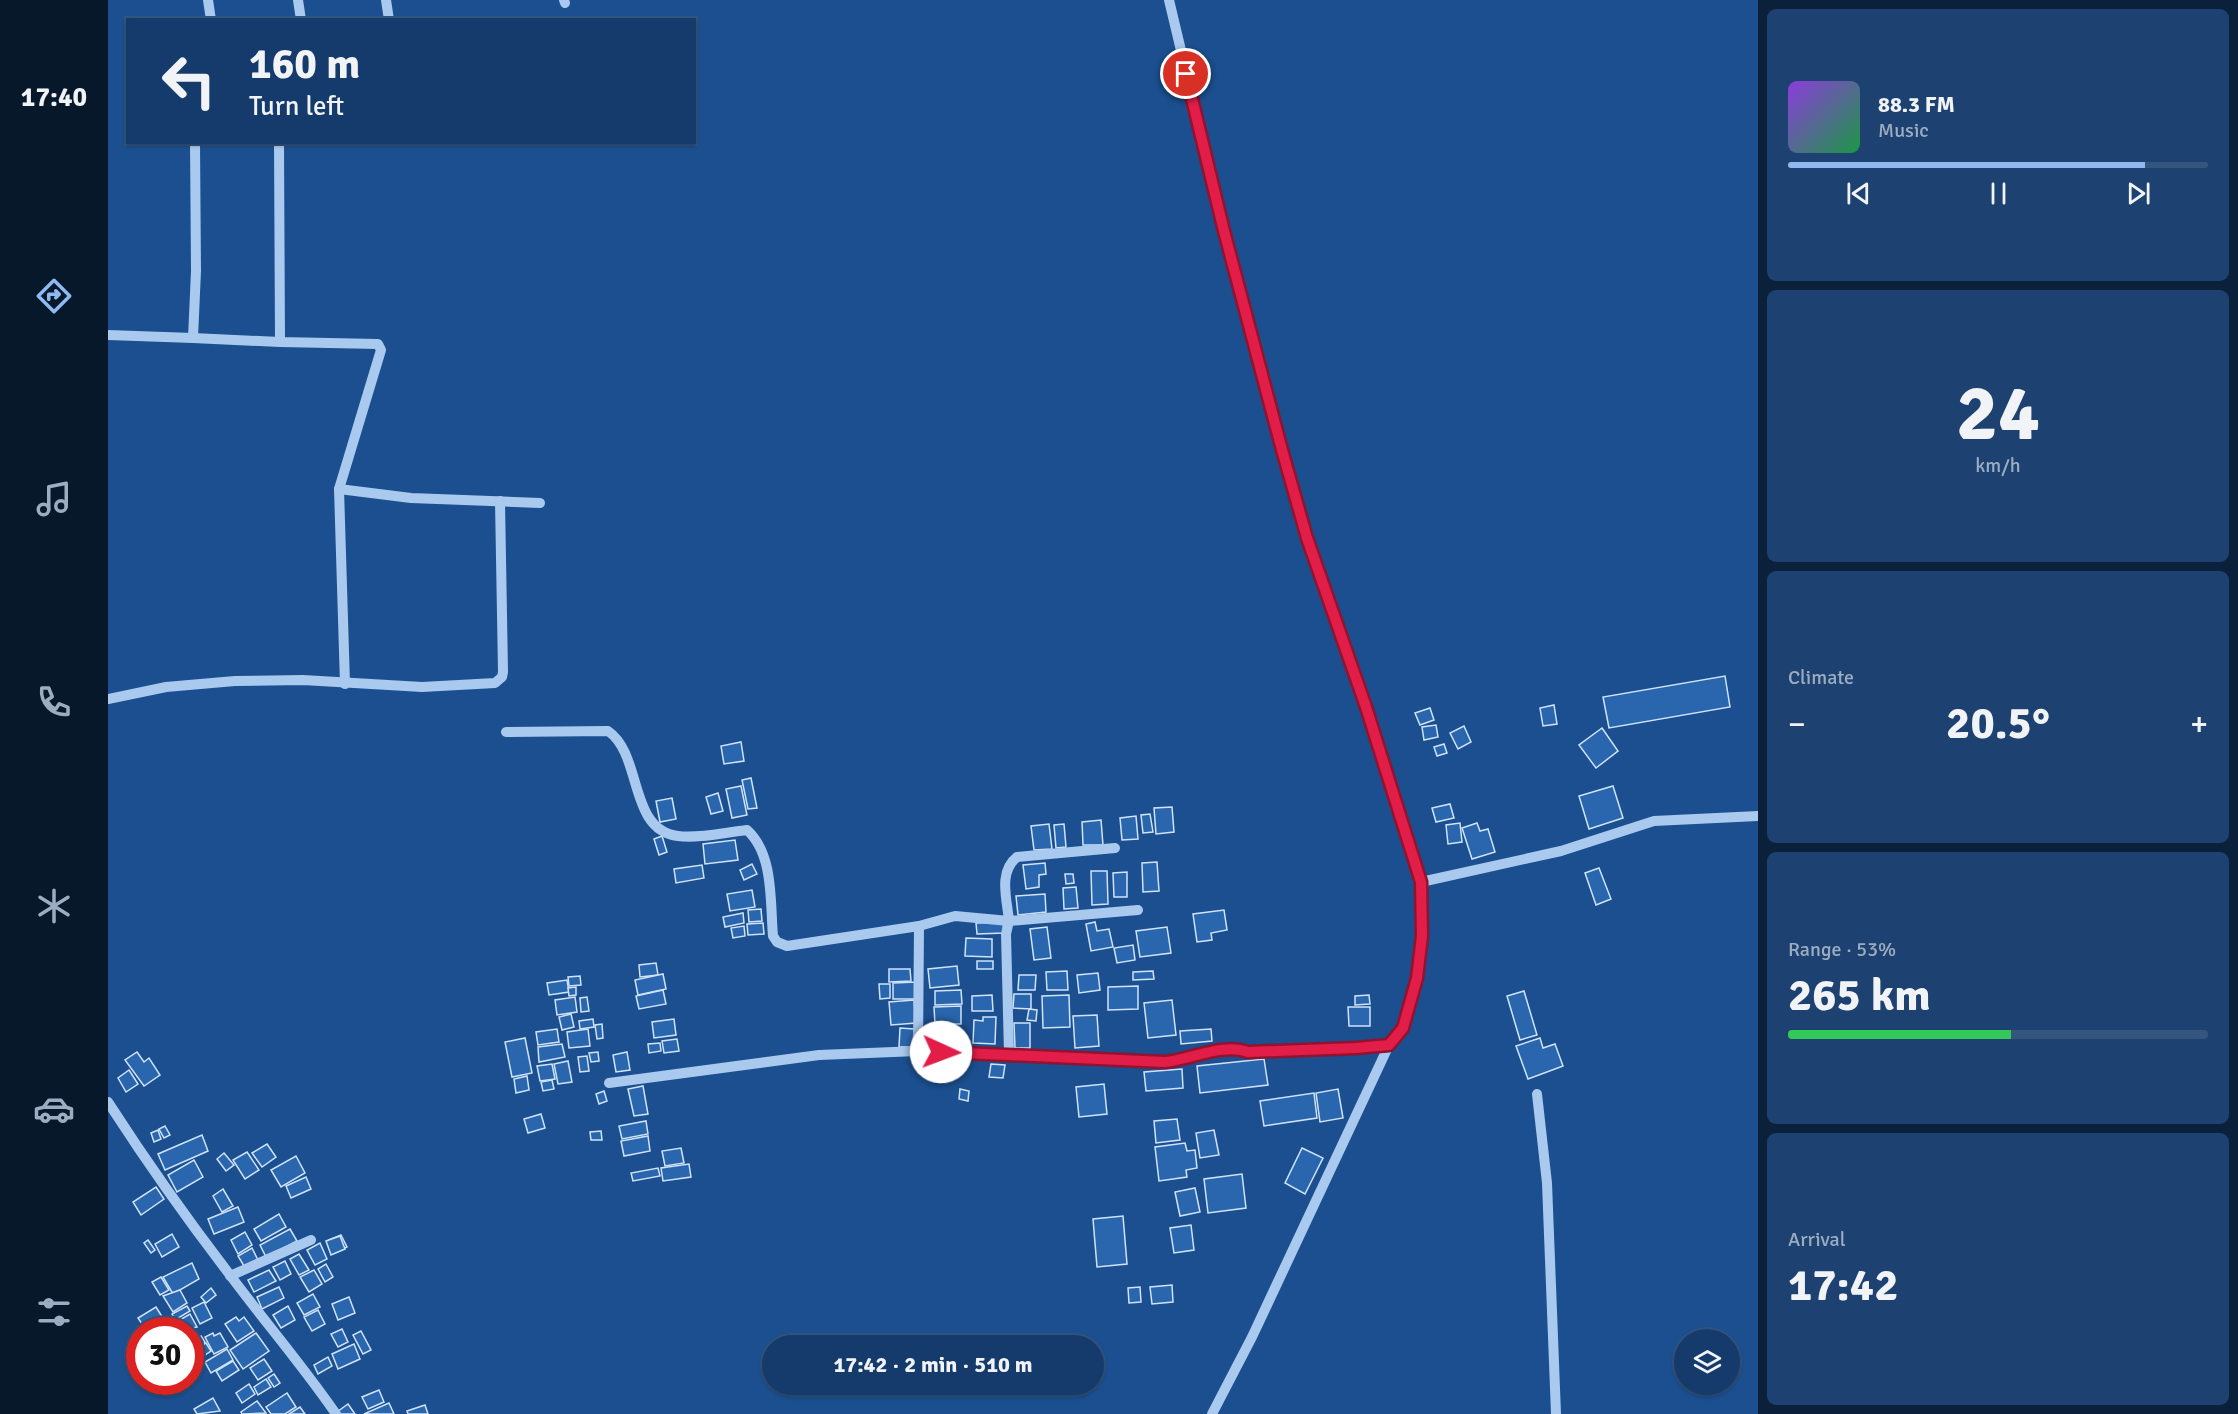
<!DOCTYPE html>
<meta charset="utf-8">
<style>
body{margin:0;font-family:Signika,sans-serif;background:#1d4271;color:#f1f3f6;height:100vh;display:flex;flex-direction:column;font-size:22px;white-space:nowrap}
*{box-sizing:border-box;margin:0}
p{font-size:20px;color:#9dadc1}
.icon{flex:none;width:33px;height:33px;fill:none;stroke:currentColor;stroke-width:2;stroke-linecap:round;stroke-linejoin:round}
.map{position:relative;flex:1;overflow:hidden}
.sheet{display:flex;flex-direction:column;gap:9px;padding:9px;background:#0b203b;width:480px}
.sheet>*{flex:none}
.banner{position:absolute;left:18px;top:18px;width:570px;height:126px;border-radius:0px;box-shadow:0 2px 4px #0004,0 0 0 2px #33557e;background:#143b6b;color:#f1f3f6;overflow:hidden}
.controls{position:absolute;left:1566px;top:1329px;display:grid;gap:12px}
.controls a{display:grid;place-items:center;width:66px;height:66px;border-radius:50%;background:#143b6b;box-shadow:0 2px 4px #0004,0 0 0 2px #33557e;font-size:30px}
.speed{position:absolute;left:18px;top:1317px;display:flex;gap:12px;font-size:30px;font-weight:700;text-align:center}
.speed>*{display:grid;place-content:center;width:78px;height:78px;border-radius:50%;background:#143b6b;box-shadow:0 2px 4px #0004,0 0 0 2px #33557e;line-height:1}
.speed .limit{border:9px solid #d22;background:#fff;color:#111}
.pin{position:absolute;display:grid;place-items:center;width:51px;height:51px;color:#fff;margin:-26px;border:3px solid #fff;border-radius:50%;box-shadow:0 2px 6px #0007}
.me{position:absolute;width:66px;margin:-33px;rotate:92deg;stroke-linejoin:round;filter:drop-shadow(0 0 4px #0008)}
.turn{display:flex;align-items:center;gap:21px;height:126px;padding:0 24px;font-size:27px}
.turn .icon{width:78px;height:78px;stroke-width:2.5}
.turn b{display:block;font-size:42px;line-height:51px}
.big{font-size:45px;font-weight:800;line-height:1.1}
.sheet .tile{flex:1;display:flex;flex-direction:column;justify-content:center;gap:9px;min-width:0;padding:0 21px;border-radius:9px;background:#1d4271}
.sheet .dial{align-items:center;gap:0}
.dial b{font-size:78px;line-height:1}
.song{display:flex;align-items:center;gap:18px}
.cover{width:72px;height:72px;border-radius:9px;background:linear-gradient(135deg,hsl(270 70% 55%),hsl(140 70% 35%))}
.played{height:6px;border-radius:3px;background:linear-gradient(90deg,#90b9f0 85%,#33557e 85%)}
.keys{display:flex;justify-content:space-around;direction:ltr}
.heat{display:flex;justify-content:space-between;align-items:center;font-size:33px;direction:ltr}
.charge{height:9px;border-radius:4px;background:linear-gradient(90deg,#34c759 53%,#33557e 0)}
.trip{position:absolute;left:654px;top:1335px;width:342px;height:60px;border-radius:30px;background:#143b6b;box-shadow:0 2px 4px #0004,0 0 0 2px #33557e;font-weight:800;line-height:60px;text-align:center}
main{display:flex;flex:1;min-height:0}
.tabs{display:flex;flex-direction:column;width:108px;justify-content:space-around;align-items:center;background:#08182b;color:#9dadc1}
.tabs .icon{width:42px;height:42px}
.tabs .on{color:#90b9f0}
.tabs b{font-size:27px;color:#f1f3f6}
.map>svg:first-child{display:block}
</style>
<main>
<nav class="tabs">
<b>17:40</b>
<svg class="icon on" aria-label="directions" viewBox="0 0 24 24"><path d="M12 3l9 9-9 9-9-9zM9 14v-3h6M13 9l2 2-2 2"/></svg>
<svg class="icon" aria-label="music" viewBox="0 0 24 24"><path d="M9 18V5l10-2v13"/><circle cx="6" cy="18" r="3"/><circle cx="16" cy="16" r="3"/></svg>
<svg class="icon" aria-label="phone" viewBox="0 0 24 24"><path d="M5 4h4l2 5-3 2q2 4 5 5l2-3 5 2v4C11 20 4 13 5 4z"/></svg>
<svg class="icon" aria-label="climate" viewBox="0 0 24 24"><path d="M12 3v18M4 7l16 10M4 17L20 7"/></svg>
<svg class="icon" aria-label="car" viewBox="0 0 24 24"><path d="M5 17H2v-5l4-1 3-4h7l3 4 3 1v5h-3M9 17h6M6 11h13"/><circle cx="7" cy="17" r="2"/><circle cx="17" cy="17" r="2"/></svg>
<svg class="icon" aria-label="filters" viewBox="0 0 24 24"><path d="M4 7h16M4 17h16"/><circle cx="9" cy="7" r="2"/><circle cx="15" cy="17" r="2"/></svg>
</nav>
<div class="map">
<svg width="1650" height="1414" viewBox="0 0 1650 1414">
<rect width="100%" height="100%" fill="#1b4f8f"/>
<g fill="#2a66ad" stroke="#cfe3fa" stroke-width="1.5">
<path d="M1617,676L1622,707L1501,728L1495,697Z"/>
<path d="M1446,705L1449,724L1435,726L1432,708Z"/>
<path d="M1322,708L1326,720L1312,725L1307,713Z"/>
<path d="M1328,725L1330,737L1316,740L1314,727Z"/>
<path d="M1356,726L1363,742L1350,749L1342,733Z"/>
<path d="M1494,728L1510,751L1488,768L1471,745Z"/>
<path d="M633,742L636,761L616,764L613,746Z"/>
<path d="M1336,744L1339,753L1329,756L1326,747Z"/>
<path d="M643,778L649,808L640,809L634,780Z"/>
<path d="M633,786L639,815L624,818L618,789Z"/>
<path d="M1505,786L1515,818L1481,829L1471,796Z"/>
<path d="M610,793L615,811L603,814L598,797Z"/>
<path d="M564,798L568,819L552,822L548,801Z"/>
<path d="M1342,804L1346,818L1328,822L1324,808Z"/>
<path d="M1064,807L1066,832L1048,834L1046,808Z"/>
<path d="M1042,814L1045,832L1035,833L1033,815Z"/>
<path d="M1028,816L1030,839L1014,840L1012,818Z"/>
<path d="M993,820L995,845H975L974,822Z"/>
<path d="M1352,823L1354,842L1340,844L1338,825Z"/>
<path d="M1369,823L1372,831L1380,829L1387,852L1364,859L1354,828Z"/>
<path d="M941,824L944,849L926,850L923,826Z"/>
<path d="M956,824L958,847L948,848L946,825Z"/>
<path d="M554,836L559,852L551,855L546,839Z"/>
<path d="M627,840L630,860L597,864L595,844Z"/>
<path d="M1049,862L1051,891L1035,892L1034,863Z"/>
<path d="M937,863L938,874L931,875V887L918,889L915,865Z"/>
<path d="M644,864L649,874L636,880L632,870Z"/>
<path d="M594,865L596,878L568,883L566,869Z"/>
<path d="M1491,868L1503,899L1488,905L1477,873Z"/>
<path d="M983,871H999L1000,904L984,905Z"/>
<path d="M1019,872V897H1006L1005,873Z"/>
<path d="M957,874H965L966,883L958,884Z"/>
<path d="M968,887L970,908L956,909L955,888Z"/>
<path d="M644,890L647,907L622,911L619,894Z"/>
<path d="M937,894L938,912L910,915L908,896Z"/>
<path d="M653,909L654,921L641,922L640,910Z"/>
<path d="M1116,910L1119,930L1103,933L1104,940L1089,942L1085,914Z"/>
<path d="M635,913L636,923L617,927L615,917Z"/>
<path d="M895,922L896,933L869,934L868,923Z"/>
<path d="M987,922L989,931L1001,929L1005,947L983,951L978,924Z"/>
<path d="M655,923L656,934L640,935L639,924Z"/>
<path d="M636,926L637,936L625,938L623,928Z"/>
<path d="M939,927L943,958L926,960L922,929Z"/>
<path d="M1059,927L1063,953L1032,957L1028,931Z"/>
<path d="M858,938L884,939V957L857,956Z"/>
<path d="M1025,945L1027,960L1009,963L1006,948Z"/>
<rect x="869" y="961" width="16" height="8"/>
<path d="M548,963L550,975L532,977L531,965Z"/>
<path d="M849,966L851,985L822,988L820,969Z"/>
<path d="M781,969H802L803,981L781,982Z"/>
<path d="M959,971L960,990H939L938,972Z"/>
<path d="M1045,971L1046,979L1025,980V972Z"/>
<path d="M990,973L992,990L971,993L969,975Z"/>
<path d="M555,974L558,989L530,995L527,980Z"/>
<path d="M911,975H928L927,990H910Z"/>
<path d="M472,976L473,985L461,986L460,977Z"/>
<path d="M459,980L461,992L441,995L439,983Z"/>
<path d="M809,982L810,999H785V983Z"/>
<path d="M771,984H782V998L772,999Z"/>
<path d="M1030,986V1009L1000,1010V987Z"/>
<path d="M468,987V995L461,996L460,988Z"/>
<path d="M555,990L558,1004L531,1009L528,996Z"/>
<path d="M853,990L854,1004L827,1005V991Z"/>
<path d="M1416,991L1429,1035L1412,1040L1399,996Z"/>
<path d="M906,994H923V1009L905,1008Z"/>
<path d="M884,995L885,1011H864V996Z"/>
<path d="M961,995L962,1027L935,1028L934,996Z"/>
<path d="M1261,995L1262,1004L1247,1005V996Z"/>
<path d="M467,997L469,1012L449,1015L447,1000Z"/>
<path d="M479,997L481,1011L473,1012L472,998Z"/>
<path d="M806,1000L808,1023L783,1025L781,1002Z"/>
<path d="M1064,1000L1068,1035L1040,1038L1036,1003Z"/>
<path d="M853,1006V1024H827L826,1007Z"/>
<path d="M1240,1007H1262V1026H1241Z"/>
<path d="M921,1009L929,1010L928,1021L919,1020Z"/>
<path d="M463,1014L466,1027L454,1030L451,1017Z"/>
<path d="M989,1015L991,1046L967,1048L965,1016Z"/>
<path d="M875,1017H888L887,1044L865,1043L866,1020L875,1021Z"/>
<path d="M485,1019L486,1027L472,1029L471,1021Z"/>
<path d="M566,1019L568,1035L546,1038L544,1022Z"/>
<path d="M906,1023H922V1048H907Z"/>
<path d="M494,1024L495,1038L489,1039L487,1025Z"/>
<path d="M841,1026L842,1046H824V1027Z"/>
<path d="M792,1028L806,1029L805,1047H791Z"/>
<path d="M449,1029L451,1042L430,1045L428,1032Z"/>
<path d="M480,1029L482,1046L461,1048L459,1032Z"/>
<path d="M1103,1029L1104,1041L1073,1044L1072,1031Z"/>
<path d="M417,1038L424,1073L404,1077L397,1042Z"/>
<path d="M1432,1038L1435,1048L1447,1044L1455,1066L1420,1079L1408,1046Z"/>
<path d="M569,1039L571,1051L556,1053L554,1041Z"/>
<path d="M552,1043L553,1051L541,1053L540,1044Z"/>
<path d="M454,1044L457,1057L431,1062L430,1047Z"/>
<path d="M29,1052L36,1062L41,1058L52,1075L36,1086L17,1060Z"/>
<path d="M490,1052L491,1061L483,1062L481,1053Z"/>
<path d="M519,1052L522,1070L508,1072L505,1055Z"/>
<path d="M479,1056L481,1071L472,1072L470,1057Z"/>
<path d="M1156,1059L1160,1085L1092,1093L1089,1066Z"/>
<path d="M460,1061L464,1082L450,1084L446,1064Z"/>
<path d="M444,1064L447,1079L432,1081L429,1066Z"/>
<path d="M883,1064L897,1065L895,1078L881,1077Z"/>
<path d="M1074,1069L1075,1088L1038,1091L1036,1072Z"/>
<path d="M21,1070L30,1084L18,1092L10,1078Z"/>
<path d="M419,1076L421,1090L408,1093L406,1079Z"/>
<path d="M444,1080L446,1089L435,1091L433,1082Z"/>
<path d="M996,1084L999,1114L971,1117L968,1087Z"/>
<path d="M535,1086L540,1114L526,1116L520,1089Z"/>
<path d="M852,1089L861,1091L860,1101L851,1099Z"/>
<path d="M1230,1089L1235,1118L1212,1122L1208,1093Z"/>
<path d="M496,1091L499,1101L491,1104L488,1094Z"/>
<path d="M1206,1093L1209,1118L1156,1126L1152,1101Z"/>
<path d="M433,1114L437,1128L420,1133L416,1119Z"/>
<path d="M1069,1119L1072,1140L1048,1143L1046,1121Z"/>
<path d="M538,1121L540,1134L514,1139L511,1126Z"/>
<path d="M57,1126L62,1135L56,1138L51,1129Z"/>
<path d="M50,1130L53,1139L46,1142L43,1133Z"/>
<path d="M1106,1130L1111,1155L1092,1158L1088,1133Z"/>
<path d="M493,1131L494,1140H483L482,1132Z"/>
<path d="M94,1135L100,1151L57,1170L50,1154Z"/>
<path d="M540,1136L542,1151L516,1156L513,1141Z"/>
<path d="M1077,1143L1079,1151L1087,1150L1089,1168L1078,1170L1079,1177L1051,1181L1047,1147Z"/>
<path d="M159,1144L168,1157L154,1167L144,1153Z"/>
<path d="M573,1148L576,1163L557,1166L554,1151Z"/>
<path d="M1194,1148L1215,1158L1197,1194L1177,1183Z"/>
<path d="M139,1152L151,1170L137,1179L125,1160Z"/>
<path d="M116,1153L126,1165L118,1171L109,1159Z"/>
<path d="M188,1156L197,1173L173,1187L163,1170Z"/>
<path d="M86,1160L95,1177L69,1192L60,1175Z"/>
<path d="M581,1164L583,1177L555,1181L553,1168Z"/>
<path d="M550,1168L552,1176L525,1181L523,1173Z"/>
<path d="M1134,1174L1138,1208L1100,1213L1096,1179Z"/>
<path d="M198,1177L203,1189L183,1198L178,1186Z"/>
<path d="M48,1187L56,1199L33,1215L25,1202Z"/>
<path d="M1087,1188L1092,1212L1072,1216L1067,1192Z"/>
<path d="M115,1189L125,1206L114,1212L105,1196Z"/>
<path d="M130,1207L136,1222L106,1234L100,1219Z"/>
<path d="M171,1214L178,1227L153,1241L146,1229Z"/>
<path d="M1015,1216L1019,1264L989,1267L985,1219Z"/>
<path d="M1083,1225L1086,1250L1066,1253L1062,1228Z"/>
<path d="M182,1229L189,1241L158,1257L152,1245Z"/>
<path d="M137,1232L144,1245L130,1254L123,1240Z"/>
<path d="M64,1234L71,1247L54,1257L47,1244Z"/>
<path d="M233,1235L239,1247L227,1253L221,1240Z"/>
<path d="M232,1236L237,1249L223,1255L218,1241Z"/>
<path d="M40,1240L47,1250L43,1253L36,1243Z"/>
<path d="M212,1243L219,1259L207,1265L199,1250Z"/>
<path d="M144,1248L150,1260L136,1266L130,1256Z"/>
<path d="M191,1254L201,1270L191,1275L182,1259Z"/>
<path d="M177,1261L183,1274L172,1280L165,1267Z"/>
<path d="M84,1263L91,1279L65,1294L55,1277Z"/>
<path d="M218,1264L225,1277L217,1282L210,1269Z"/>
<path d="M161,1270L168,1281L146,1292L140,1280Z"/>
<path d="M206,1270L214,1284L201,1292L192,1277Z"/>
<path d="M53,1277L61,1290L52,1295L44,1282Z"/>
<path d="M1064,1285L1065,1302L1044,1304L1042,1287Z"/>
<path d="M171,1287L176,1298L154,1309L149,1297Z"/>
<path d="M1032,1287L1033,1302L1021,1303L1020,1288Z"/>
<path d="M103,1288L108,1295L98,1303L93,1297Z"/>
<path d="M72,1290L79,1303L65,1312L55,1296Z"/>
<path d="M205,1294L212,1307L196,1315L189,1303Z"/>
<path d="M241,1297L247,1313L230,1320L224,1304Z"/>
<path d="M96,1302L104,1318L92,1324L84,1308Z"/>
<path d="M79,1306L82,1311L67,1320L64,1314Z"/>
<path d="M180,1306L187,1320L173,1328L165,1315Z"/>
<path d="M48,1307L58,1323L46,1330H38L30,1318Z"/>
<path d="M210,1310L217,1324L204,1331L196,1317Z"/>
<path d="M82,1314L89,1327L75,1330L70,1321Z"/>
<path d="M128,1317L131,1321L136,1317L146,1331L129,1342L117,1324Z"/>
<path d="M234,1329L240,1342L230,1347L223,1334Z"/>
<path d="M253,1331L263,1350L255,1354L245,1335Z"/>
<path d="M105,1333L106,1336L112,1333L120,1347L106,1354L97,1337Z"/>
<path d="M148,1333L161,1351L135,1369L122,1350Z"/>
<path d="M93,1336L97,1342L89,1348L84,1342Z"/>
<path d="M98,1343L103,1351L94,1357L89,1349Z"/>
<path d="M246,1344L252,1359L230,1369L224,1354Z"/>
<path d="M119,1349L125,1360L103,1373L97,1362Z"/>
<path d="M220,1357L224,1366L210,1374L206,1365Z"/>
<path d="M156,1359L164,1371L150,1380L142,1368Z"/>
<path d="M125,1361L131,1370L114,1381L108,1371Z"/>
<path d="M166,1374L172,1383L166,1387L160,1378Z"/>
<path d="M158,1379L163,1387L150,1395L146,1387Z"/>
<path d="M141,1384L147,1394L134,1403L128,1393Z"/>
<path d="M271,1390L276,1402L260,1409L254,1397Z"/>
<path d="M179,1393L188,1407L177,1414H163L158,1407Z"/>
<path d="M105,1398L112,1411L89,1414L86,1409Z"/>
<path d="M149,1401L158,1413L134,1414L133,1412Z"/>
<path d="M281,1403L286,1414H256Z"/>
<path d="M240,1404L247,1414H230L229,1412Z"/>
<path d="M317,1405L320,1414H300L299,1411Z"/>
<path d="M192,1407L197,1414H181Z"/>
</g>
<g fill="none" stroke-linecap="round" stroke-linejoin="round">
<g stroke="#a9c9ee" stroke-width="10">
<path d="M100,0L103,20"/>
<path d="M190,0L193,20"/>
<path d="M278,0L281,20"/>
<path d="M456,0L457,3"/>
<path d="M1061,0L1116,231L1174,450L1199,538L1258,707L1313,882L1314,936L1309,978L1295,1028L1281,1045L1144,1337L1104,1414"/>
<path d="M171,142L172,342L270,344L273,350L231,489L237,684"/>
<path d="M0,335L85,338L88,271L87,142"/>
<path d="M85,338L172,342"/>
<path d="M231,489L303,498L432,503"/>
<path d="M0,699L58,687L127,681L195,680L314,687L387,683L394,677L395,672L392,501"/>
<path d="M398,732L500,731C535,755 520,830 570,836C589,839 619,832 639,830C666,854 662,902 665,936L669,942L679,946L811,926L847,916L901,921L898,934L901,1054"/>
<path d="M1007,848L909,857C890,872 899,899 901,921L1030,910"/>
<path d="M1313,882L1453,851L1546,821L1650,816"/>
<path d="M810,1051L811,926"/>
<path d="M501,1083L711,1055L810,1051L1057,1062C1084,1059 1114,1043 1140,1052L1248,1048L1281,1045"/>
<path d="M1429,1094L1439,1183L1448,1414"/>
<path d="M0,1102C38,1161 79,1219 122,1275C157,1322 195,1366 228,1414"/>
<path d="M122,1276L203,1240"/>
</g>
</g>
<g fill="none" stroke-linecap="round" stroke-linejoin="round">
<defs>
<path id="route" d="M833,1052L1057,1062C1084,1059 1114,1043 1140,1052L1248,1048L1281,1045L1295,1028L1309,978L1314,936L1313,882L1258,707L1199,538L1174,450L1116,231L1078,74"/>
</defs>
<use href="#route" stroke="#92132f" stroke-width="15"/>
<use href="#route" stroke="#e11d48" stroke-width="10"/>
</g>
</svg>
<div class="controls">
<a><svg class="icon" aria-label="layers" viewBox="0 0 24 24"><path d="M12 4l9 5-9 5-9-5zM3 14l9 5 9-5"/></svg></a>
</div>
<div class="speed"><div class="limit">30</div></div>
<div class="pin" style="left:1078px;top:74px;background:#d93025"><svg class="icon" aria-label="arrive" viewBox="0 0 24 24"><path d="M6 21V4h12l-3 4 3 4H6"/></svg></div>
<svg class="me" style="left:833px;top:1052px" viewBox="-20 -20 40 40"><circle r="19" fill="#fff"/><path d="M0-13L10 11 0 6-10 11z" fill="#e11d48"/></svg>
<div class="trip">17:42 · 2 min · 510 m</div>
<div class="banner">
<div class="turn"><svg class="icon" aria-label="left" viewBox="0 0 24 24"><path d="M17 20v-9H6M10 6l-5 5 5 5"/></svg><div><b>160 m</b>Turn left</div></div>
</div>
</div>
<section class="sheet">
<div class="tile">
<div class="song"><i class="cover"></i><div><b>88.3 FM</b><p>Music</p></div></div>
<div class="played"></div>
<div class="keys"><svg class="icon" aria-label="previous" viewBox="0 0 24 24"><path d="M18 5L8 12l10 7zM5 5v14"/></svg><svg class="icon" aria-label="pause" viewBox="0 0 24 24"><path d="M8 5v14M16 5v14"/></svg><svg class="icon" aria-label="next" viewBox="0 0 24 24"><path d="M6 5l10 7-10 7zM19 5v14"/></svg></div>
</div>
<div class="tile dial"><b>24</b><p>km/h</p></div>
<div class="tile"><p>Climate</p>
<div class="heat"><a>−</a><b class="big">20.5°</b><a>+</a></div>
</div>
<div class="tile"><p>Range · 53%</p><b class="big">265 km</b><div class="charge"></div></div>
<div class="tile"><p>Arrival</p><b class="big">17:42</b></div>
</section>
</main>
